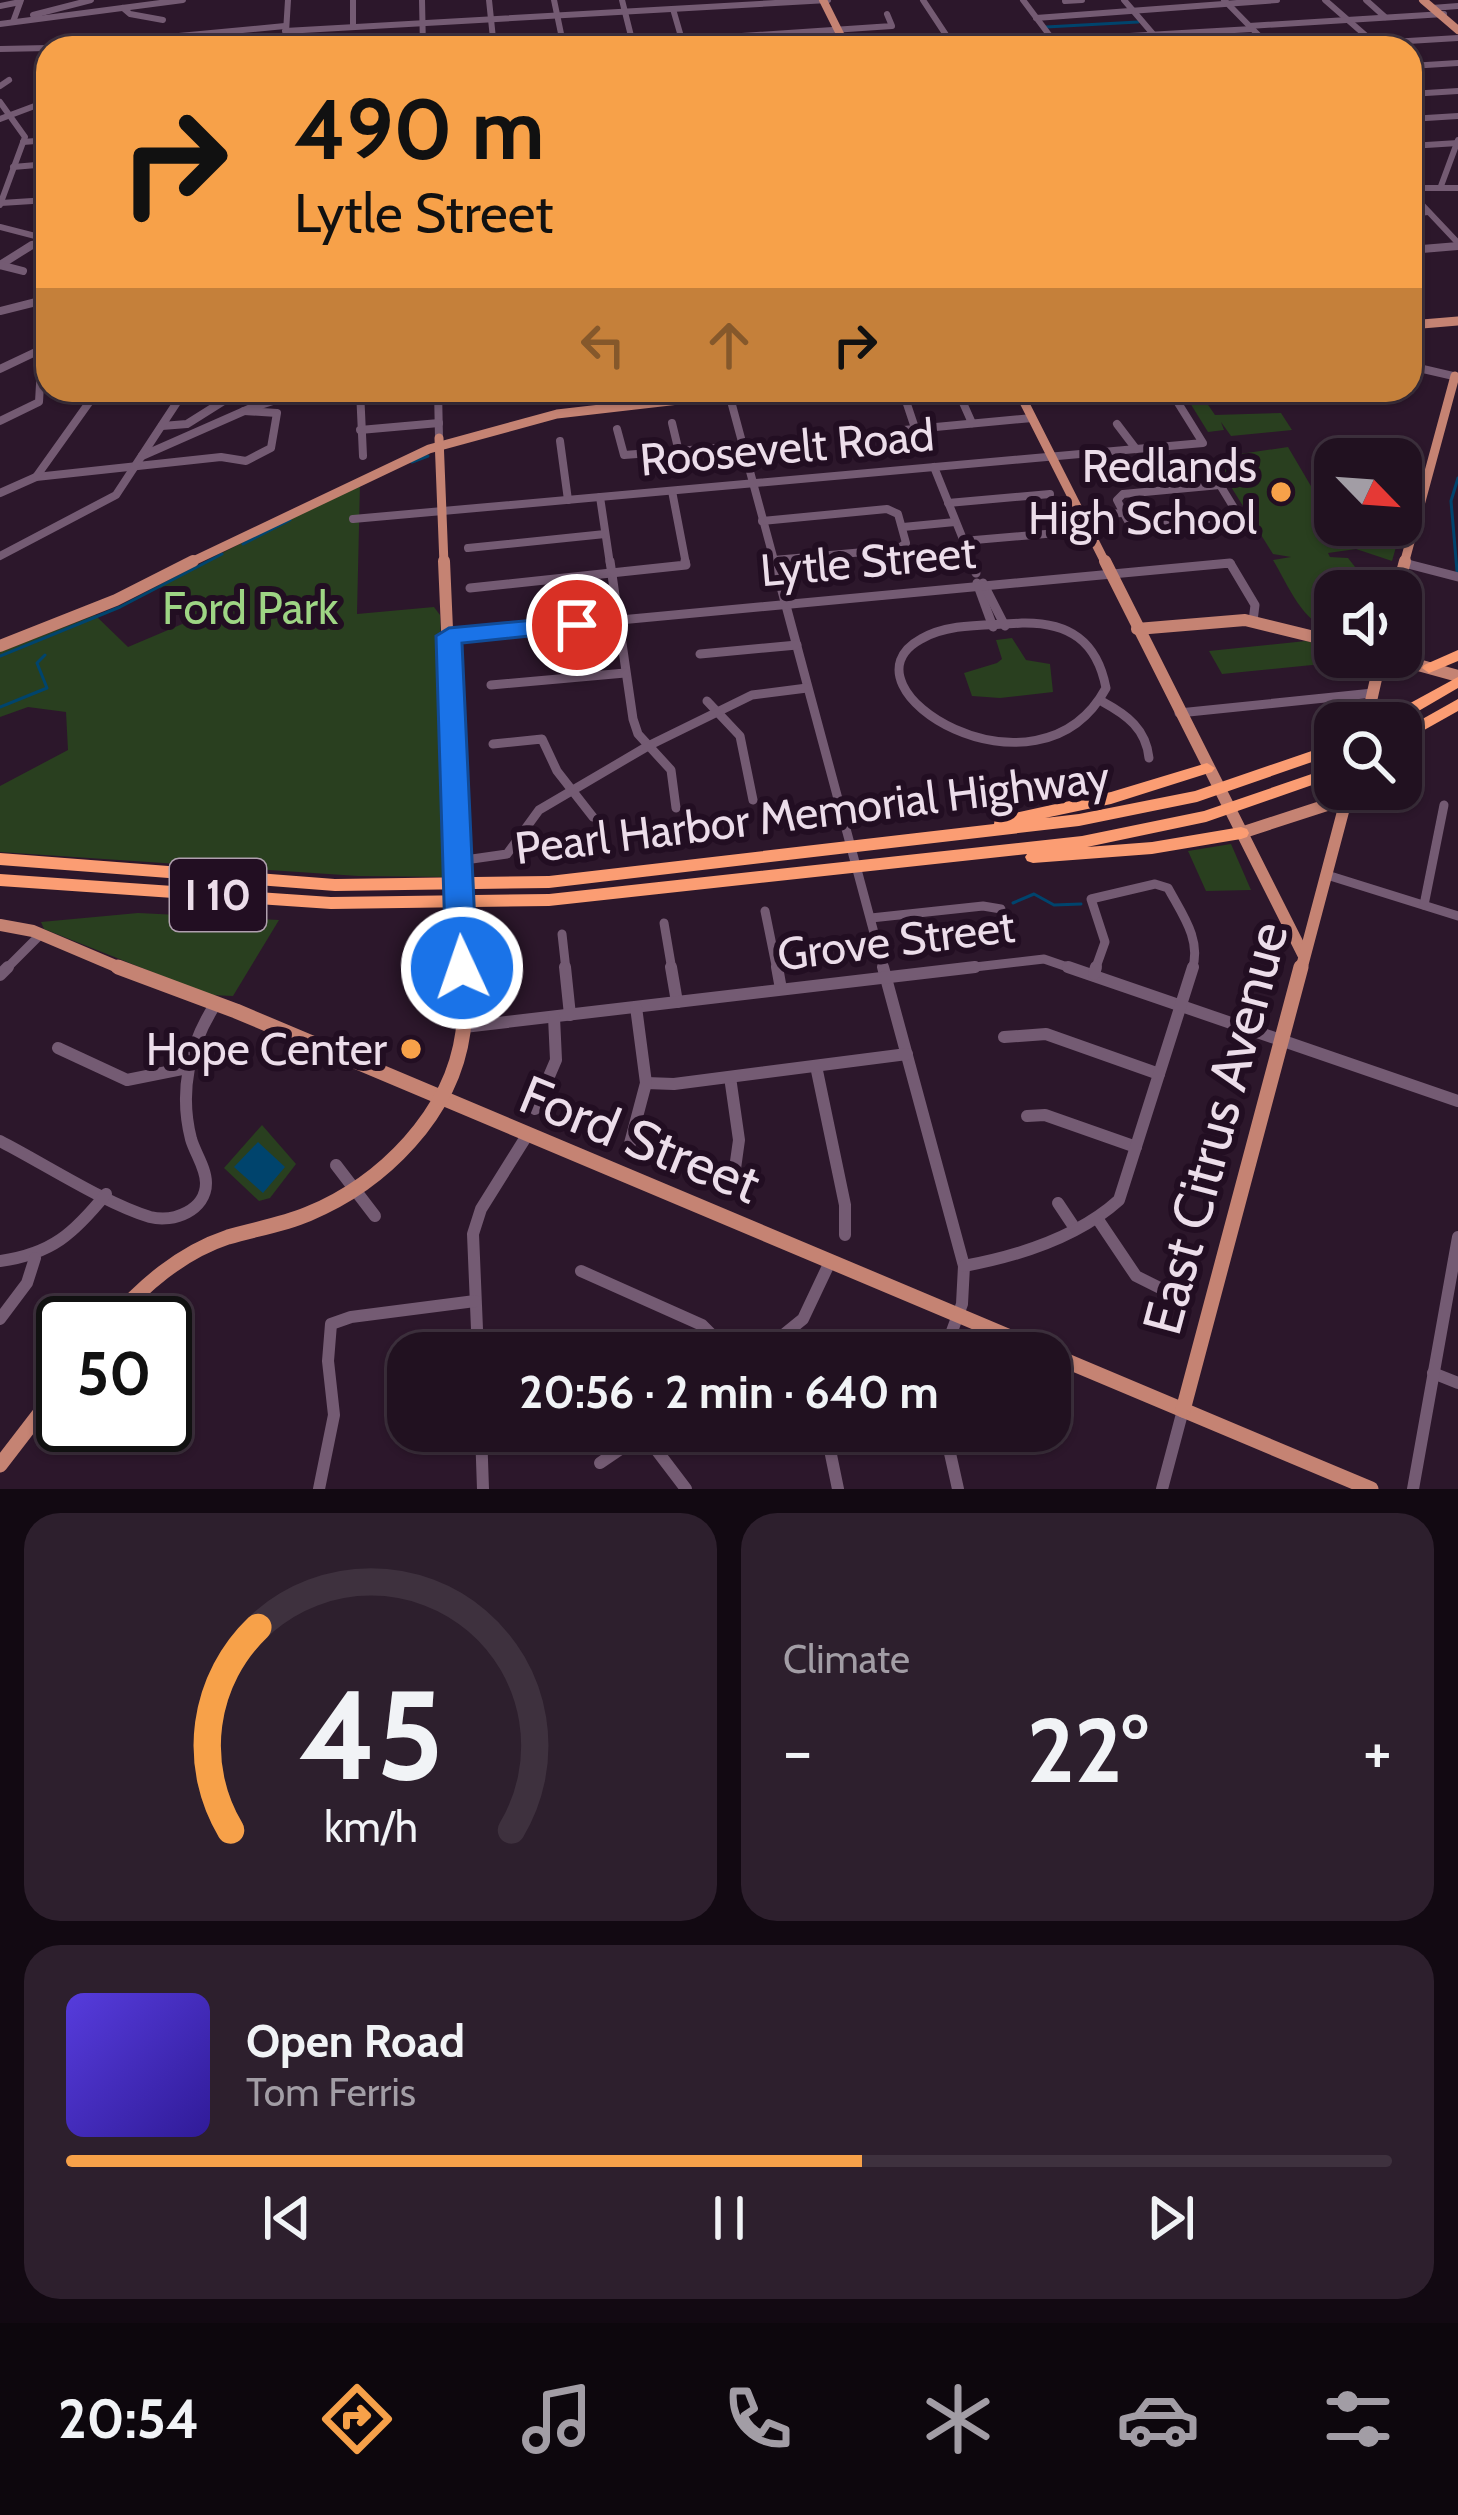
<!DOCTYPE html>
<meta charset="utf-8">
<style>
body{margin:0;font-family:Cabin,sans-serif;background:#2d1f2d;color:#f1f3f6;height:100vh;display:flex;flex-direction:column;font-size:45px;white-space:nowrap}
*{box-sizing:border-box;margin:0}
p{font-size:39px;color:#a29da5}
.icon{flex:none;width:66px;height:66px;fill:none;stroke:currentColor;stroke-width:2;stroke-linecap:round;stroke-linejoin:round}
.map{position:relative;height:1489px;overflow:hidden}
.panel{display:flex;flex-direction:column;gap:24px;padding:24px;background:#120912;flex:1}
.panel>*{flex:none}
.guide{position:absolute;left:36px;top:36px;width:1386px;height:366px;border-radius:36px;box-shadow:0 3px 9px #0004,0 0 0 3px #3e313e;background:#f7a149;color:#111;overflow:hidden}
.needle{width:78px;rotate:115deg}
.fabs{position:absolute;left:1314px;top:438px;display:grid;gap:24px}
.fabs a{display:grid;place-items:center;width:108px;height:108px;border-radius:24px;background:#211120;box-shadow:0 3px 9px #0004,0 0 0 3px #3e313e;font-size:60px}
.speed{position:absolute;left:36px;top:1296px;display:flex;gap:24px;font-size:60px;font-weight:700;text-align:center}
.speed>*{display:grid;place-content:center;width:156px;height:156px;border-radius:50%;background:#211120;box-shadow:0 3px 9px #0004,0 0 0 3px #3e313e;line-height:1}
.speed .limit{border:6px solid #111;border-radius:18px;background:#fff;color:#111}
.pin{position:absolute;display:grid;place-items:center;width:102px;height:102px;color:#fff;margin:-51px;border:6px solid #fff;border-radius:50%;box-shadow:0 3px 12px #0007}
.me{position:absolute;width:132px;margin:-66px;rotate:357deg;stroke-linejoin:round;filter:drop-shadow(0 0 9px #0008)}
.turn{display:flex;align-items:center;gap:42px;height:252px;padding:0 60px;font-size:54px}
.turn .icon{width:156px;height:156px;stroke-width:2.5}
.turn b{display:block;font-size:84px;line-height:102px}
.lanes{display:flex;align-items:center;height:114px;padding:0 60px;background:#0003;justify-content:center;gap:60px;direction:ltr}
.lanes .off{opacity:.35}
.big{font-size:90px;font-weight:700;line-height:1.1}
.panel .tile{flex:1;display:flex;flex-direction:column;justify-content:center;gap:18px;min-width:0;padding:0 42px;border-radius:36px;background:#2d1f2d}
.panel .dial{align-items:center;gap:0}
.dial svg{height:312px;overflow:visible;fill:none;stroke:#3e313e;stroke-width:7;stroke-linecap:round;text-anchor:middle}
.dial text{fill:#f1f3f6;stroke:none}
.song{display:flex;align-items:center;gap:36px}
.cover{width:144px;height:144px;border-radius:18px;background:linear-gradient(135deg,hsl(250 70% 55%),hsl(250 70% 35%))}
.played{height:12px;border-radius:6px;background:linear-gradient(90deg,#f7a149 60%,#3e313e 60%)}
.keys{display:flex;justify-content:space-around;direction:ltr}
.heat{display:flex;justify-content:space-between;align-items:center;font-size:66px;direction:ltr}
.panel .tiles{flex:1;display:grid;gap:24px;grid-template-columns:1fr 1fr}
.tile:last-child{grid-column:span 2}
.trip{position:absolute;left:387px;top:1332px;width:684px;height:120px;border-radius:36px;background:#211120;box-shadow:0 3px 9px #0004,0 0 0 3px #3e313e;font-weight:700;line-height:120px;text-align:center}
.tabs{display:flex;height:192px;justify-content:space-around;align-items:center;background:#0d070d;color:#a29da5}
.tabs .icon{width:84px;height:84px}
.tabs .current{color:#f7a149}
.tabs b{font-size:54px;color:#f1f3f6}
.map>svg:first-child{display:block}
</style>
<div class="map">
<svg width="1458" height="1489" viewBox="0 0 1458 1489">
<rect width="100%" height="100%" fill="#2c172b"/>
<g fill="#293f1f">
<path d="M1182,390H1198L1215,415L1281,413L1292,430L1231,436L1221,422L1224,430L1208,432Z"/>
<path d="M1288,447L1335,527L1332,542L1338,525L1400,533L1392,561L1356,549L1328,553L1330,557L1348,558L1374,591H1335V628C1306,631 1287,583 1273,560L1291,557L1273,554L1213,458Z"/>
<path d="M360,483L357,614L434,607L440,615L449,877L358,876L0,852V786L68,750L66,712L28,707L0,717V652L95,615L128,647L187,622L159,585Z"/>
<path d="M1012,638L1026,660L1050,664L1053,692L1000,698L972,696L964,673L997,663L1002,659L996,640Z"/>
<path d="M1306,641L1318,644L1332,663L1222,674L1209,651Z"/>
<path d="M1231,844L1251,890L1206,891L1188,851Z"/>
<path d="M138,913L279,920L233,996L210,995L44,929L41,922Z"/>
<path d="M262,1125L296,1164L270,1198L259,1201L224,1168Z"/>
</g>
<path fill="#00446d" d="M258,1142L285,1167L263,1193L234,1167Z"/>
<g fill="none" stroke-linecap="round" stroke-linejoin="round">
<g stroke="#00446d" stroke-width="3">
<path d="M1046,27L1138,22"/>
<path d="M412,462L428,456"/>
<path d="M243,544L290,520"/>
<path d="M1457,571L1451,501L1458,478"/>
<path d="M259,624L265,620"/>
<path d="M0,656L120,607L222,554"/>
<path d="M0,707L47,688L37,663L45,655"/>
<path d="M1013,903L1034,894L1054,905L1081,904"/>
</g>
<g stroke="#745b73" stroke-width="6">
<path d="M353,0V27"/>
<path d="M422,0L423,48"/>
<path d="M489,0L494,48"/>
<path d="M554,0L564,48"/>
<path d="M622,0L634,48"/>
<path d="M923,0L954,47"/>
<path d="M1023,0L1059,48"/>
<path d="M1124,0L1165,48"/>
<path d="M1224,0L1271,48"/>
<path d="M1325,0L1372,41"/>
<path d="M1366,0L1385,17"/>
<path d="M1065,1L1082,0"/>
<path d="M0,6L20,2"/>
<path d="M123,8L130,14L163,20"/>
<path d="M1432,8L1458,6"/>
<path d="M673,9L682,40L892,26L887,14"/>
<path d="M33,15L91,0"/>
<path d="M1036,18L1277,0"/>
<path d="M13,22L21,0"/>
<path d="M0,24L183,0"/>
<path d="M1249,26L1444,14"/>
<path d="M285,31L828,0"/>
<path d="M51,48L285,26"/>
<path d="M238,48L284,40"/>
<path d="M285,48L288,0"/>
<path d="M920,48L1252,29"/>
<path d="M1292,48L1458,38"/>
<path d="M0,49L48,48"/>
<path d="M1410,66L1458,63"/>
<path d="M0,86L9,80"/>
<path d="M1410,94L1458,91"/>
<path d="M0,102L25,137L0,205"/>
<path d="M0,119L48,101"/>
<path d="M1410,119L1458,116"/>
<path d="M23,142L48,140"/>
<path d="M1410,146L1458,143"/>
<path d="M13,167L48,164"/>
<path d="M1441,186L1458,140"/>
<path d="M1410,188H1458"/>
<path d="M1410,192L1458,243"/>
<path d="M1,203L48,200"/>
<path d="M1410,214L1428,212"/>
<path d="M0,227L43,238"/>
<path d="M27,248L43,238"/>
<path d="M1433,248L1458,246"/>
</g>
<g stroke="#745b73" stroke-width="8">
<path d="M1410,250L1458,246"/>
<path d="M0,265L32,245"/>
<path d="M0,265L23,271"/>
<path d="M0,311L48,299"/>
<path d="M1410,366L1458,377"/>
<path d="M0,369L42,349"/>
<path d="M360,390L363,456"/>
<path d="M438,390L439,438"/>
<path d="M728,390L775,564"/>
<path d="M960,396L972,423"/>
<path d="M906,401L915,428"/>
<path d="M0,421L39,402L42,349L48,342"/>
<path d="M672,423L679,452"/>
<path d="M1117,424L1136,449"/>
<path d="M162,426L187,424L241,390"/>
<path d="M617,429L624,455L742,446"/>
<path d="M360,430L439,423"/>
<path d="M893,431L1032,418"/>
<path d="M560,441L568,500"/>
<path d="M142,456L251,408L307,390"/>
<path d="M934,467L973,564"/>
<path d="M36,477L221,457L246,461L271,448L277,413L244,411"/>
<path d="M1220,485L1239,516L1141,525L1128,521L1117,500L1123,494Z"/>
<path d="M672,491L686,564"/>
<path d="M0,493L36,477L98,390"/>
<path d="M600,497L610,564"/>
<path d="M948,503L1050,494"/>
<path d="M1082,516L1122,513"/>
<path d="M353,519L1203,443L1170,390"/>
<path d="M762,521L887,509L898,514L906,543L898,549L774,560"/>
<path d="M903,527L955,522"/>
<path d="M963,541L1069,532"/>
<path d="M468,548L605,534"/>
<path d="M0,556L116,495L185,390"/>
<path d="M1404,563L1409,564"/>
<path d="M1215,564H1231"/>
</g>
<g stroke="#745b73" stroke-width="9">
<path d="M610,561L633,719L638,734L671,770L676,808"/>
<path d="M774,561L884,970"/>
<path d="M971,561L976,573"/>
<path d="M1404,563L1458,577"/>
<path d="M977,583L993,627"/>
<path d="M983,583L1005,626"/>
<path d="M470,588L686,565L685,561"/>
<path d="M1022,623C1069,622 1097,641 1106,688C1038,814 832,688 921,639C950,622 990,626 1022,623Z"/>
<path d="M449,636L1230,563L1255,605L1253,621"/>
<path d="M700,654L797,645"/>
<path d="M491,685L625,673"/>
<path d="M707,701L740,736L753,800"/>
<path d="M1103,702C1127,715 1146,729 1149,758"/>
<path d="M1179,713L1373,693"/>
<path d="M493,744L542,739L557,771L593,817"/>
<path d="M458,861L507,854L539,810L648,746L752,695L807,688"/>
<path d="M1327,875L1458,916"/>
<path d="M1424,905L1444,805"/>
<path d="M765,911L777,970"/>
<path d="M871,918L983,906L1001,909"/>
<path d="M664,923L672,970"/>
<path d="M562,934L566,970"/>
<path d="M5,970L41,934"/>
<path d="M949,970L1044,959L1076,970"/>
<path d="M1095,970L1105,942L1091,899L1155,884L1168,888C1182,914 1202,940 1192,970"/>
</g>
<g stroke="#745b73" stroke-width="12">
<path d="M565,967L570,1015"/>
<path d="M671,967L677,1002"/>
<path d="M777,967L781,989"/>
<path d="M883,967L964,1266L962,1304L944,1353"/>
<path d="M1068,967L1458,1101"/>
<path d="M1094,974L1096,967"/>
<path d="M0,975L8,967"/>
<path d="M464,1027L975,967"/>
<path d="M1004,1037L1046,1034L1159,1074"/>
<path d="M58,1048L127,1080L187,1068"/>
<path d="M816,1066L845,1205V1235"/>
<path d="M730,1077L739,1140L732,1190"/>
<path d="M646,1083L674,1084L907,1054"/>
<path d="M535,1109L556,1060L554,1017"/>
<path d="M1027,1116L1045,1115L1136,1147"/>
<path d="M0,1141C43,1163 106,1204 150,1217C174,1223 206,1210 206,1183C206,1168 195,1153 191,1139C179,1092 189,1045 215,1005"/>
<path d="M629,1147L646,1083L636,1007"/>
<path d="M336,1165L375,1216"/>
<path d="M1058,1203L1074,1227"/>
<path d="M1097,1218L1136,1276L1174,1295"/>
<path d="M0,1261C52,1254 74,1233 106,1194"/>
<path d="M964,1266C1018,1256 1078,1237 1119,1200L1193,967"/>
<path d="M581,1271L702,1325L730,1353"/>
<path d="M0,1319L27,1283L35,1258"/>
<path d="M478,1353L473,1234L481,1209L526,1137"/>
<path d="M761,1353L803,1319L829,1264"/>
<path d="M1433,1373L1458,1383"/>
<path d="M481,1431L483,1489"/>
<path d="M642,1431L686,1489"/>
<path d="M945,1431L958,1489"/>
<path d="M829,1445L838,1489"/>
<path d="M600,1463L647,1431"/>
<path d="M319,1489L334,1415L328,1361L331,1324L351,1317L475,1301"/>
<path d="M1162,1489L1183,1410"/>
<path d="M1413,1489L1458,1237"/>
</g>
<g stroke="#c58373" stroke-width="8">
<path d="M823,0L847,48"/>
<path d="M1423,0L1458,30"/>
</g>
<g stroke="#c58373" stroke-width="9">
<path d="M1410,325L1458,321"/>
<path d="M1018,390L1106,564"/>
<path d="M439,438L444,564"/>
<path d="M187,564L429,449L557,414L767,390"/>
<path d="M1404,564L1455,376"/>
</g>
<g stroke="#c58373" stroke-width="12">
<path d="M444,561L462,970"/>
<path d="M1105,561L1303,954"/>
<path d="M1397,591L1405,561"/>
<path d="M1137,629L1245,620L1335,642"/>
<path d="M0,646L116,600L193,561"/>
<path d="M1389,657L1458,676"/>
<path d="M1366,723L1381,657"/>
<path d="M1241,833L1330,804L1344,806"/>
<path d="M0,925L33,931L125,970"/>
<path d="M1301,970L1349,789"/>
</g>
<g stroke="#c58373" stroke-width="15">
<path d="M118,967L236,1011L1048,1353"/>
<path d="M110,1323C143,1286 180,1253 228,1237C255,1229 282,1225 308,1214C383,1183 452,1114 463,1032C466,1011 462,988 461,967"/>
<path d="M1050,1354L1371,1489"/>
<path d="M1183,1410L1301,967"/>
<path d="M0,1465L63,1383"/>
</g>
<g fill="#fb9d73" fill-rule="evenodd">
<path d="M1458,650V661L1429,673L1422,668L1424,665Z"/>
<path d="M1458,677V688L1398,723H1379L1381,719Z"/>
<path d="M1458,699V711L1401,743V731Z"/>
<path d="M1335,743V754L1197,802L1079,826L549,888L335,891L0,865V853L335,879L549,876L994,824L995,818L1001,816L1111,792L1207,763L1215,768L1212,772L1111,804L1045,818L1079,814L1195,791Z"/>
<path d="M1335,766V777L1206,822L1087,847L1152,842L1241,827L1247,829L1249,833L1247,837L1241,839L1152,854L1033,863L1027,861L1025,857L1027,854L549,906L331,909L0,886V874L331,897L549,894L1082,836L1204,811Z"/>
</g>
</g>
<path fill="#1a73e8" stroke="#114b97" stroke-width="3" d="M577,616L590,625L586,630L462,643L477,968L473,977L462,980L451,977L446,968L436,636L449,628Z"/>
<g fill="#f7a149" stroke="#220e22" stroke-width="4.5">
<circle cx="1281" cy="492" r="12"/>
<circle cx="411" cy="1049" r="12"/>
</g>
<g text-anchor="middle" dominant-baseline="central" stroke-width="12" stroke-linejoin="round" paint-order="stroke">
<rect fill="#220e22" stroke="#af9fae" stroke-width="3" x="170" y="859" width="96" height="72" rx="9"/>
<g font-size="42" font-weight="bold" fill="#ecddea">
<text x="218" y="895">I 10</text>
</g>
<g font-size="45" fill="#ecddea" stroke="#220e22">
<text transform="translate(787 447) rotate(-5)">Roosevelt Road</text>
<text transform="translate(868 561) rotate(-5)">Lytle Street</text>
<text transform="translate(812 812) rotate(-7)">Pearl Harbor Memorial Highway</text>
<text transform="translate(896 940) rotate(-7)">Grove Street</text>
</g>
<g font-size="45" fill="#ecddea" stroke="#220e22" text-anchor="end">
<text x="1257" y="466">Redlands<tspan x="1257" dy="52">High School</tspan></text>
<text x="387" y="1049">Hope Center</text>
</g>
<g font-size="45" fill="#9ed584" stroke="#220e22">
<text x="250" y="608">Ford Park</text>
</g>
<g font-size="54" fill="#ecddea" stroke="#220e22">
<text transform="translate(1215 1128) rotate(-75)">East Citrus Avenue</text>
<text transform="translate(640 1139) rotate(22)">Ford Street</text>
</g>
</g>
</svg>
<div class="fabs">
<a><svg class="needle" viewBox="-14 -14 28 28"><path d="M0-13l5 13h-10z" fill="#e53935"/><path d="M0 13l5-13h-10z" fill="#a29da5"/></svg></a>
<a><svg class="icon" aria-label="sound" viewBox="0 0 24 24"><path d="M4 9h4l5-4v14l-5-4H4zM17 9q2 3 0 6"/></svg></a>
<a><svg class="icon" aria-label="search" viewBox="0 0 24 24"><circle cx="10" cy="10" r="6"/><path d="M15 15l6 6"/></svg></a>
</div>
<div class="speed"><div class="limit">50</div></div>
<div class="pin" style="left:577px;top:625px;background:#d93025"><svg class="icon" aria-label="arrive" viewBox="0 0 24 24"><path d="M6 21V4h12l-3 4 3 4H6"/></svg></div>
<svg class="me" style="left:462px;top:968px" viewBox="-20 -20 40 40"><circle r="17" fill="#1a73e8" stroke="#fff" stroke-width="3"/><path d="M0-11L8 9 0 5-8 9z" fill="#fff"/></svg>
<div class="trip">20:56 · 2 min · 640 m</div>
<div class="guide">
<div class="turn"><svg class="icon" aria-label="right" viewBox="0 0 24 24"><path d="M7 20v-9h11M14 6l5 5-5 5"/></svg><div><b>490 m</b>Lytle Street</div></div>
<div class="lanes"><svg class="icon off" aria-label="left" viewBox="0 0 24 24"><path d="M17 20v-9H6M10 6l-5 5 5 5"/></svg><svg class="icon off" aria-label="ahead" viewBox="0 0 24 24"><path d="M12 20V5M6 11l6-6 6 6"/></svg><svg class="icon" aria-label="right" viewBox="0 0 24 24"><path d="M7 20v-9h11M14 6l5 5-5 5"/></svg></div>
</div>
</div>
<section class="panel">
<div class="tiles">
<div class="tile dial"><svg viewBox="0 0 100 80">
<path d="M14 69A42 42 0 1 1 86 69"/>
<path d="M14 69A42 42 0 0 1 21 17" stroke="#f7a149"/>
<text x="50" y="56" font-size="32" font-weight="700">45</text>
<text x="50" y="72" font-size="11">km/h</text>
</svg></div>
<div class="tile"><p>Climate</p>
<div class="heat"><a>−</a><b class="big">22°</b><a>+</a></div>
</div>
<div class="tile">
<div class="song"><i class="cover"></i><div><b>Open Road</b><p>Tom Ferris</p></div></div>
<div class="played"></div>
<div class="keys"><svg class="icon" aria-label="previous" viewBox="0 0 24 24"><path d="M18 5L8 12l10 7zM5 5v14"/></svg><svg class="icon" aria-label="pause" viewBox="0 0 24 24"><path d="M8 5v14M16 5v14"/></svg><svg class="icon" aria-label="next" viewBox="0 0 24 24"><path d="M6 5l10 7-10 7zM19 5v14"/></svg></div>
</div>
</div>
</section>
<nav class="tabs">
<b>20:54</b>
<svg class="icon current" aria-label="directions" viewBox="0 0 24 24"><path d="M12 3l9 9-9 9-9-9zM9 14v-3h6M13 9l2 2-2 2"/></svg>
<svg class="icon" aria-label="music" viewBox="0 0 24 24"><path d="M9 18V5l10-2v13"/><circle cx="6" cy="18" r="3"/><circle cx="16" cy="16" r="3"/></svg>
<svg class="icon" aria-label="phone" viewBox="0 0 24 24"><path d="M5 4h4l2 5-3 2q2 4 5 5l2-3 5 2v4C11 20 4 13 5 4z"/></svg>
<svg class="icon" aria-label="climate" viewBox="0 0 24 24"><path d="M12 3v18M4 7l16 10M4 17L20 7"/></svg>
<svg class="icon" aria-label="car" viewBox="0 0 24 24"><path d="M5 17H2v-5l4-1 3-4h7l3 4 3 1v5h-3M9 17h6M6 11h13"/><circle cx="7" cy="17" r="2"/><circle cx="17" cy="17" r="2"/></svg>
<svg class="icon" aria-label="filters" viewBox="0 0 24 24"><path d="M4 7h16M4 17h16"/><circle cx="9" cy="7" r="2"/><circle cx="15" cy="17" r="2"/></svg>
</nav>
